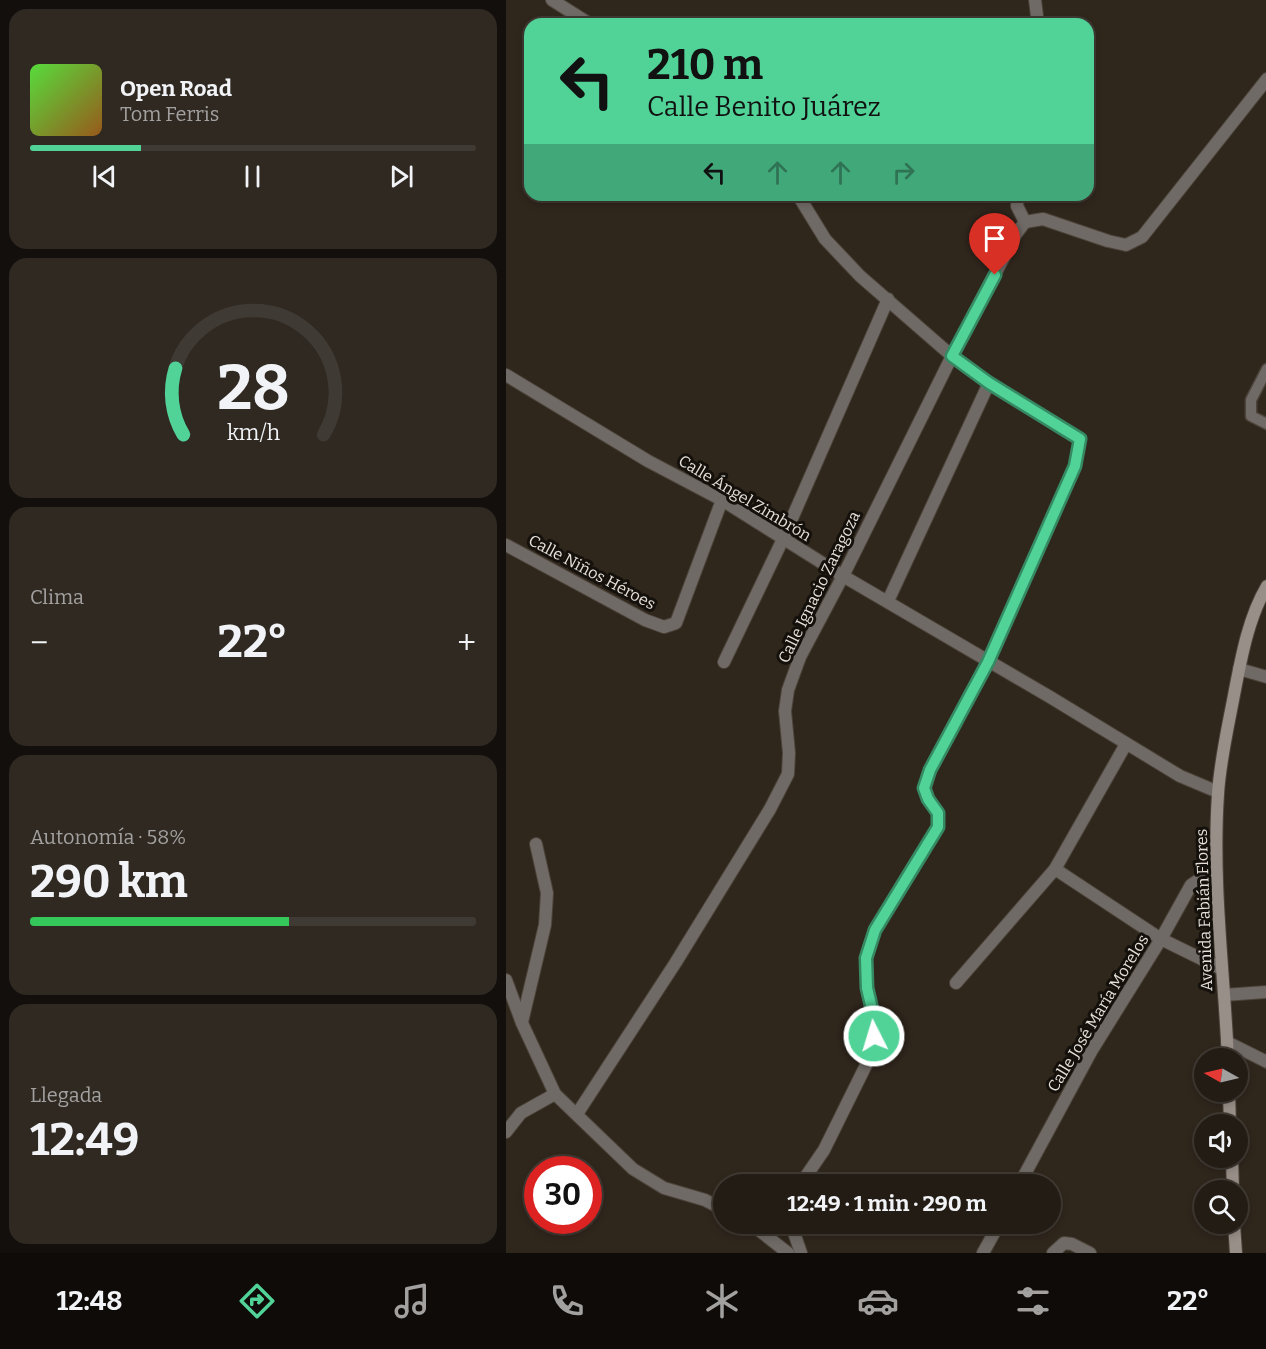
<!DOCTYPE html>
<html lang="es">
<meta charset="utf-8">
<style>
body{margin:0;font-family:Bitter,serif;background:#2f2922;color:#f1f3f6;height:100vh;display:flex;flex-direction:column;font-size:22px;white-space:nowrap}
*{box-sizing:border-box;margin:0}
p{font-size:20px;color:#a3a1a0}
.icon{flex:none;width:33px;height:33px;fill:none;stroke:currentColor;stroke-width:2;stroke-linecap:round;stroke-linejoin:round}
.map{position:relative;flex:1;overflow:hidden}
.sheet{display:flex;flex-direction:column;gap:9px;padding:9px;background:#130f0c;width:506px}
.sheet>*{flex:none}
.top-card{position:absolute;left:18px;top:18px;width:570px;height:183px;border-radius:18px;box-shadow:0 3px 9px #0003,0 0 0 2px #403a34;background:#51d398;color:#111;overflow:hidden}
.needle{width:39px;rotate:278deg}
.controls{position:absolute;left:688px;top:1048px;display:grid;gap:12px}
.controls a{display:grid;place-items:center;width:54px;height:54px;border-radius:50%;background:#231c15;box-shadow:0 3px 9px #0003,0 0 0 2px #403a34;font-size:30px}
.speed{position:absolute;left:18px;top:1156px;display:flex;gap:12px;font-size:30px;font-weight:700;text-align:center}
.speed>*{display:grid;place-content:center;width:78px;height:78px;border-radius:50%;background:#231c15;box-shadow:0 3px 9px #0003,0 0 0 2px #403a34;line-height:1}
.speed .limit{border:9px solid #d22;background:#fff;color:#111}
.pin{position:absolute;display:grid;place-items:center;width:51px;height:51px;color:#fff;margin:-62px -26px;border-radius:50% 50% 50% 0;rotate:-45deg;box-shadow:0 0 6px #0007}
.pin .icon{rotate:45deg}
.me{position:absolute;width:66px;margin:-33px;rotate:355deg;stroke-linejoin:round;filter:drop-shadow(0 0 4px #0008)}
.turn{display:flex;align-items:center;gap:21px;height:126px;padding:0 24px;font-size:27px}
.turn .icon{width:78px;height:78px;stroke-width:2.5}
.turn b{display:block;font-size:42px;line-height:51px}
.lanes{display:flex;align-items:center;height:57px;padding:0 24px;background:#0003;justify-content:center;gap:30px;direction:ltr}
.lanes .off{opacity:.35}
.big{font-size:45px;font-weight:700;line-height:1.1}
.sheet .widget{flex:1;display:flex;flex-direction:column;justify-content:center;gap:9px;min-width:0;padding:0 21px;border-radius:18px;background:#2f2922}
.sheet .dial{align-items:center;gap:0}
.dial svg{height:156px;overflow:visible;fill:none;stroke:#403a34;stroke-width:7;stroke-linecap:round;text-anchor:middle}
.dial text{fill:#f1f3f6;stroke:none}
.song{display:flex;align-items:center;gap:18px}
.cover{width:72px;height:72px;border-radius:9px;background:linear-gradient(135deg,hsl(110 70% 55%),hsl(30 70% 35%))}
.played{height:6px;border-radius:3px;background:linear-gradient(90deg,#51d398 25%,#403a34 25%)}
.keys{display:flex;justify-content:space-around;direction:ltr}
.heat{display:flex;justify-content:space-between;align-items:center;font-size:33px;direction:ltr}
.charge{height:9px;border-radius:4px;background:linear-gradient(90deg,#34c759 58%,#403a34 0)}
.trip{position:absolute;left:207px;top:1174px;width:348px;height:60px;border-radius:30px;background:#231c15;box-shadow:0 3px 9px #0003,0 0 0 2px #403a34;font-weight:700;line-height:60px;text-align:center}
.tab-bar{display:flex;height:96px;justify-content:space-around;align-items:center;background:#0e0b08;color:#a3a1a0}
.tab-bar .icon{width:42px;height:42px}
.tab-bar .selected{color:#51d398}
.tab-bar b{font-size:27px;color:#f1f3f6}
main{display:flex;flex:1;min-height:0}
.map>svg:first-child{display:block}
</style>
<main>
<section class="sheet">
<div class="widget">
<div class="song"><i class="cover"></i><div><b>Open Road</b><p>Tom Ferris</p></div></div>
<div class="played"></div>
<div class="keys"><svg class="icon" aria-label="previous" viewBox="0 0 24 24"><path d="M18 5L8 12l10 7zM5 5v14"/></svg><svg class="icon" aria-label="pause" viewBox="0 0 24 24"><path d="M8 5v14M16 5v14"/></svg><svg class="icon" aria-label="next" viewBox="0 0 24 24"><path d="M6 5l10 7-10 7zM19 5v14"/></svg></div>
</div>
<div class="widget dial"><svg viewBox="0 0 100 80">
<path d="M14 69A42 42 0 1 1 86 69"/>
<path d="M14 69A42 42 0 0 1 10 35" stroke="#51d398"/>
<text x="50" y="56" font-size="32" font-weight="700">28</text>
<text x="50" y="72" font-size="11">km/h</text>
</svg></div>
<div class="widget"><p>Clima</p>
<div class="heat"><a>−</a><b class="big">22°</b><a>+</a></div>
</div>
<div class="widget"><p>Autonomía · 58%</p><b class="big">290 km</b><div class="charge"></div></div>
<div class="widget"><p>Llegada</p><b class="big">12:49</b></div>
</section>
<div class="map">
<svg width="761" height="1253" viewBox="0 0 761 1253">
<rect width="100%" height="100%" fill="#2f261c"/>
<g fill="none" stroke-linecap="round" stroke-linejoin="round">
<defs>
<path id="service" d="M761,369L745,400V416L761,424"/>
<g id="minor">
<path d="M46,0L84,24"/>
<path d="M529,0L532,24"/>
<path d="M292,195L319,239L354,276L446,356L483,383L574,439L569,466L482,662L424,770L419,788L422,799L432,813V827L369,930L360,958L361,988L369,1022L367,1051L318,1150L294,1185"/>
<path d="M512,195L511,206L519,222"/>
<path d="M519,222L537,219L602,241L620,245L636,237L761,79"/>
<path d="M0,375L142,461L216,500L337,576L544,697L674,776L712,792"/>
<path d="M0,545L139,620L158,627L170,623L216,500"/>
<path d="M382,601L483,383"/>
<path d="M218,662L277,539L382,299"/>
<path d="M733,669L761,677"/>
<path d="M549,869L655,939L716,969"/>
<path d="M0,980L16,1023L49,1094L127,1169L158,1188L199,1200L218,1210"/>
<path d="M450,983L549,869L620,744"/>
<path d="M718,995L761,992"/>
<path d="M16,1022L39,925L41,893L30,844"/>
<path d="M721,1042L761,1062"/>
<path d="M71,1114L170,962L264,809L282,774L283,753L279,711L282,690L294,657L337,576L446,356L510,234L519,222"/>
<path d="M0,1132L15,1113L49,1094"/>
<path d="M513,1185L586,1050L655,939L685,885L710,868"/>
<path d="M245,1224L282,1253"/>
<path d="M285,1224L295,1253"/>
<path d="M477,1253L493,1224"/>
<path d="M547,1253L558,1243L566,1244L584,1253"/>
</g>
<g id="secondary">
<path d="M722,1059C718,971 706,883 712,794C714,761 722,727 728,695C735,659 742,618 761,586"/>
<path d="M723,1092L724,1125"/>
<path d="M726,1158L727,1191"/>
<path d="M728,1224L730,1253"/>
</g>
</defs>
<use href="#service" stroke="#4c443a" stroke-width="13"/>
<use href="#minor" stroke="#4c443a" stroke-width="14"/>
<use href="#secondary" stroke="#4c443a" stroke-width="14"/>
<use href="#service" stroke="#706a66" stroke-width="10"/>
<use href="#minor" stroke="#706a66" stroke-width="12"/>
<use href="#secondary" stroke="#998f89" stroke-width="12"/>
</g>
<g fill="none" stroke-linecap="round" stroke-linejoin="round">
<defs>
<path id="route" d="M368,1036L369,1022L361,988L360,958L369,930L432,827V813L422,799L418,788L424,770L482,662L569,466L574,439L483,383L446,356L489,275"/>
</defs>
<use href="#route" stroke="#358963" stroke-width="15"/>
<use href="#route" stroke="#51d398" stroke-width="10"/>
</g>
<g text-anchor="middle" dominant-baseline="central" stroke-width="6" stroke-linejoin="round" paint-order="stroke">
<g font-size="16" fill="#e7e1da" stroke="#14100b">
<text transform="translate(239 498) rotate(31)">Calle Ángel Zimbrón</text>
<text transform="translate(86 572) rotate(28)">Calle Niños Héroes</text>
<text transform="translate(313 587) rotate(-64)">Calle Ignacio Zaragoza</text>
<text transform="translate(698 910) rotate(-92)">Avenida Fabián Flores</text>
<text transform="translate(592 1013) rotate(-59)">Calle José María Morelos</text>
</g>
</g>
</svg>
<div class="controls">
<a><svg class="needle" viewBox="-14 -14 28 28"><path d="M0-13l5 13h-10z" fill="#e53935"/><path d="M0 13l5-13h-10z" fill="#a3a1a0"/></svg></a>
<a><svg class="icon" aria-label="sound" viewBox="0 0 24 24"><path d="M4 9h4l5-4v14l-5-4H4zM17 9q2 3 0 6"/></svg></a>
<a><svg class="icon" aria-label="search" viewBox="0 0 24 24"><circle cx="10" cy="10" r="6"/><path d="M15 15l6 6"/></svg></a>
</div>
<div class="speed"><div class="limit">30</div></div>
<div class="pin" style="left:489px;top:275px;background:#d93025"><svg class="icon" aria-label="arrive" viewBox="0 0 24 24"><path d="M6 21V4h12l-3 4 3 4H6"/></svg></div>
<svg class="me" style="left:368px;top:1036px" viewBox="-20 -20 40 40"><circle r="17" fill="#51d398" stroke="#fff" stroke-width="3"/><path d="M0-11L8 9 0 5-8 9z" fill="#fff"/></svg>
<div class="trip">12:49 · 1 min · 290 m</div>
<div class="top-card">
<div class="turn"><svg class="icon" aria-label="left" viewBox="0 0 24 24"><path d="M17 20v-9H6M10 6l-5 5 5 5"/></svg><div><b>210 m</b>Calle Benito Juárez</div></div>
<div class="lanes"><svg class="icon" aria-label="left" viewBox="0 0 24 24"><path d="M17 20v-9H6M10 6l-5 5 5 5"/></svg><svg class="icon off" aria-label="ahead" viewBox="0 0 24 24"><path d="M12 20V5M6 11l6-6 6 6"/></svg><svg class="icon off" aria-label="ahead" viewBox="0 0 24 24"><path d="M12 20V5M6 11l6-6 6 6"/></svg><svg class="icon off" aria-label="right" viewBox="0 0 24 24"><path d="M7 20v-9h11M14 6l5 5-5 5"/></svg></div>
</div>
</div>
</main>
<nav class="tab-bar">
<b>12:48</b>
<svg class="icon selected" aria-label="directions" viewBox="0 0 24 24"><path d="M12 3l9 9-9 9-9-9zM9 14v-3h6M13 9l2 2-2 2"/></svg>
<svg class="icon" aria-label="music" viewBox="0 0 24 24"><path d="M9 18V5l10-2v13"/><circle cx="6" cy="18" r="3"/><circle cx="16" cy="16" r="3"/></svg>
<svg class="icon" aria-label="phone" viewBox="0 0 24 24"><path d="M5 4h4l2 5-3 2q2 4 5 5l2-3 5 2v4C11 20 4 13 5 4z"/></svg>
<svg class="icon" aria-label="climate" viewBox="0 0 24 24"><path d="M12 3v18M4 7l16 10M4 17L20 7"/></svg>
<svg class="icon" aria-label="car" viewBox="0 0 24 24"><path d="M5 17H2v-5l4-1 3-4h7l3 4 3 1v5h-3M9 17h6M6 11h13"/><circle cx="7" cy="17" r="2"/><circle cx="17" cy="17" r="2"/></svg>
<svg class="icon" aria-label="filters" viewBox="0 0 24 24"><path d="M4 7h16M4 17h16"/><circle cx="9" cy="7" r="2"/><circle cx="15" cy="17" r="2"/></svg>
<b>22°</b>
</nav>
